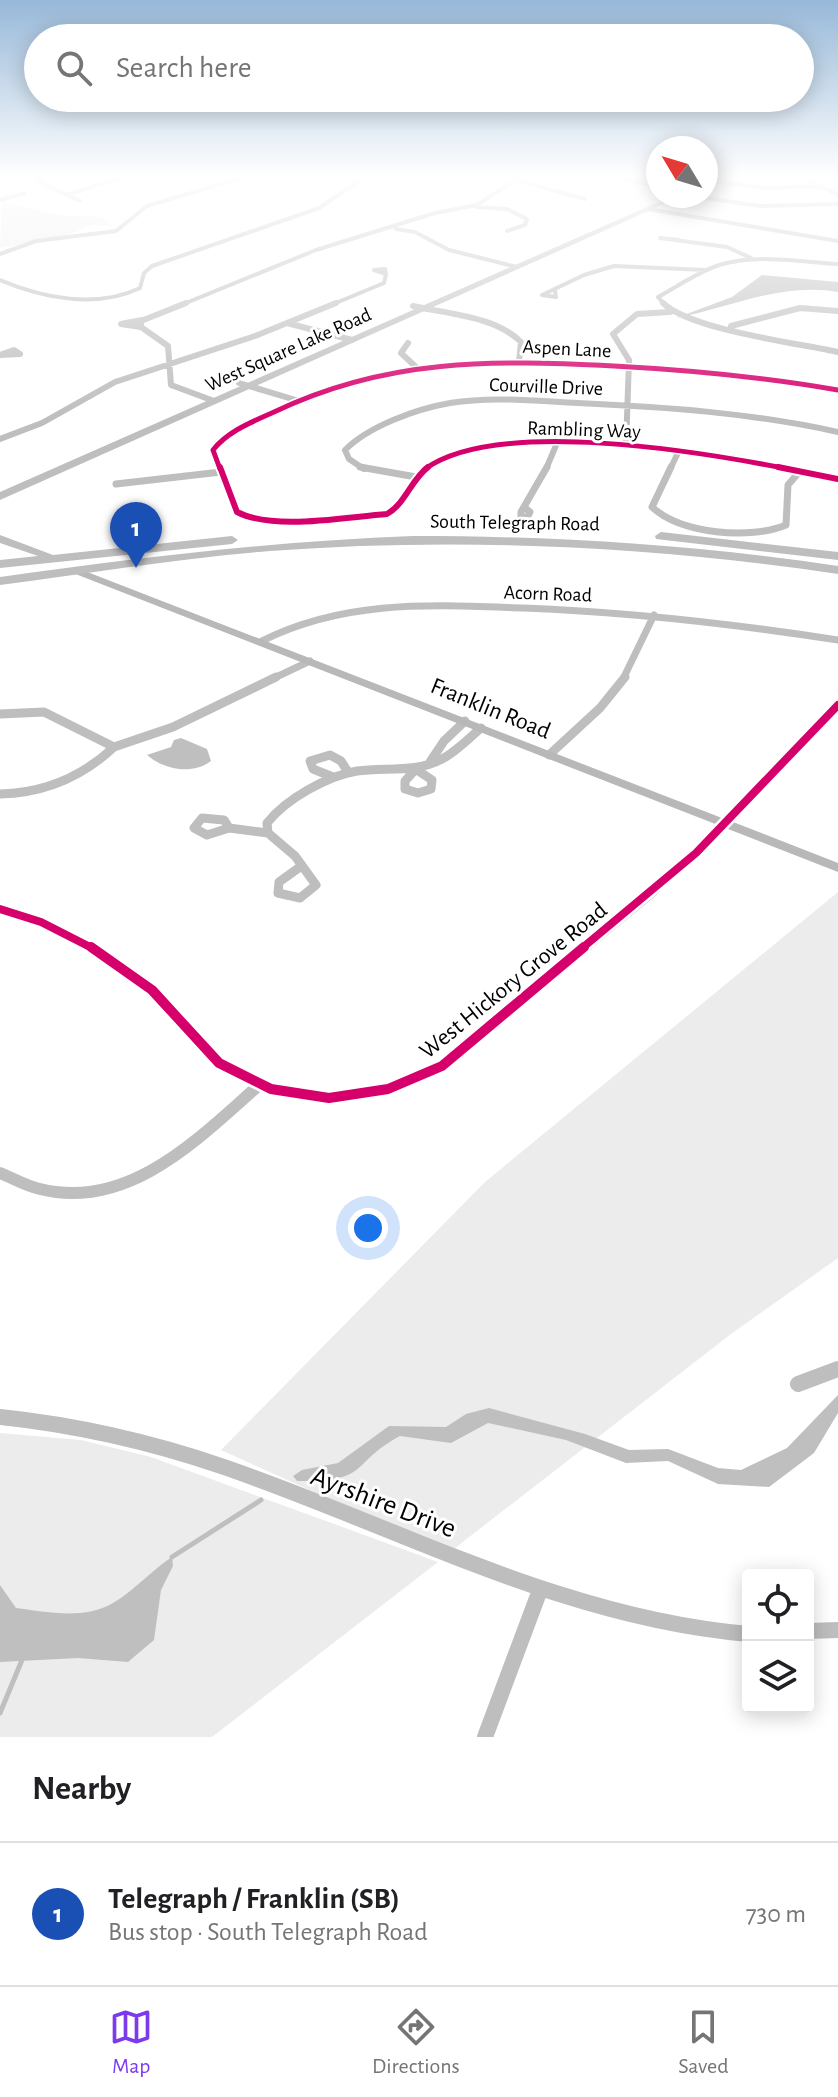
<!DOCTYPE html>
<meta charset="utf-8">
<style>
body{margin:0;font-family:"Alegreya Sans",sans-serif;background:#f2f2f2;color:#202124}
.controls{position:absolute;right:24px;bottom:24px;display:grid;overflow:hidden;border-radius:8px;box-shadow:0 4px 20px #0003}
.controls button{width:72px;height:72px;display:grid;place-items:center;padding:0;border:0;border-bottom:2px solid #e0e0e0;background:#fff;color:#202124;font:40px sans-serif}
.compass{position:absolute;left:646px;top:136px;width:72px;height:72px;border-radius:50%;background:#fff;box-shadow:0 4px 20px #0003;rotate:308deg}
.you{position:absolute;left:368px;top:1228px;width:28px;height:28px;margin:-20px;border:6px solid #fff;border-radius:50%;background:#1a73e8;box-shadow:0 0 0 12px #1a73e833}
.badge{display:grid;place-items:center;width:52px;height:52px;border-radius:50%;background:#7c3aed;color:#fff;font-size:26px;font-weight:700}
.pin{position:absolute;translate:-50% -66px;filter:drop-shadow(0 2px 4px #0008)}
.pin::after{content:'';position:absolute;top:42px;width:28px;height:24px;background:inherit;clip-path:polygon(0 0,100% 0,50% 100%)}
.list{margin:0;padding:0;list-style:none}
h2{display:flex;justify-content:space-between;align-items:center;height:104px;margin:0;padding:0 32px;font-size:34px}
h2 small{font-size:26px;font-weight:400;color:#757577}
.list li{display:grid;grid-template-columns:52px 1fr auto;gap:24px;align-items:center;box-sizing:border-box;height:144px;padding:0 32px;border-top:2px solid #e0e0e0}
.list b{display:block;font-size:30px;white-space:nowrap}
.list p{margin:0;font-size:26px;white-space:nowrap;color:#757577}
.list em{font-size:26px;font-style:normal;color:#757577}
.icon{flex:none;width:44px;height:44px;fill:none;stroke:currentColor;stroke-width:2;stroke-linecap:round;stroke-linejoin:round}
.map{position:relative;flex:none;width:838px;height:1737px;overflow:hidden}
.search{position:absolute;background:#fff;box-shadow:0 4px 20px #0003;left:24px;right:24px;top:24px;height:88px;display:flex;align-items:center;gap:20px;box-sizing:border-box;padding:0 28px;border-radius:44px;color:#757577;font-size:30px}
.sheet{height:248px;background:#fff}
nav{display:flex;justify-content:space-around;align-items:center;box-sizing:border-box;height:112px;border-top:2px solid #e0e0e0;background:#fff;font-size:22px;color:#757577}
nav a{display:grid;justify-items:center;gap:4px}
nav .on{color:#7c3aed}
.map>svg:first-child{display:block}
.green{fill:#ececec}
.water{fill:#bfbfbf}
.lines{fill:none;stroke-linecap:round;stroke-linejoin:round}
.stream{stroke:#bfbfbf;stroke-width:5}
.street-far5{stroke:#bebebe;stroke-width:4}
.street-far4{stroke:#bebebe;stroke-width:6}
.street-far3{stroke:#bebebe;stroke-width:7}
.street-far2{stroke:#bebebe;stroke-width:9}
.street-far1{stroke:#bebebe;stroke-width:12}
.street{stroke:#bebebe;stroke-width:16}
.secondary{fill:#b8b8b8;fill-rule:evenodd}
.highway{fill:#bebebe;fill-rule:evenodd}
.cycleway-far3-casing{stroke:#fff;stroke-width:8}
.cycleway-far2-casing{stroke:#fff;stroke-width:10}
.cycleway-far1-casing{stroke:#fff;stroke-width:13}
.cycleway-casing{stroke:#fff;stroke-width:15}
.cycleway-far3{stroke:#d6006c;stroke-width:5}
.cycleway-far2{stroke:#d6006c;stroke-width:6}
.cycleway-far1{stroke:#d6006c;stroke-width:8}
.cycleway{stroke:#d6006c;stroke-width:10}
.labels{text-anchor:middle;stroke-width:6;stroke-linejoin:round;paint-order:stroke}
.far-street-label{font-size:20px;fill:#000;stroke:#fff}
.street-label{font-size:24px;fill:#000;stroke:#fff}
.near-street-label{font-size:28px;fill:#000;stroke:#fff}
</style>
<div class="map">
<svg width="838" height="1737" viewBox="0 0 838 1737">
<rect width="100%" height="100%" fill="#fff"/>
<!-- green -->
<path class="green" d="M2,201L60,215L102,217L112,226L90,225L69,235L0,248Z
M838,892V1258L731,1334L455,1548L343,1505L221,1450L485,1182Z
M0,1433L81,1440L151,1457L438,1562L212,1737H0Z"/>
<!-- water -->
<path class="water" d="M762,275L838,282V292C781,282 730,308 676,318L732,297Z
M181,738L207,749L211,761C193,775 164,770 147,755L171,747L174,740Z
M838,1395V1413L814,1453L769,1487L718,1484L668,1461L626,1463L566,1440L488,1423L451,1443L400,1436C348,1464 372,1482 297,1481L293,1476L302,1470L338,1463L389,1426L446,1427L466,1414L489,1408L585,1434L629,1450L668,1449L718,1468L741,1470L787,1448Z
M172,1557L173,1566L161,1590L154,1640L128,1662L78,1658L0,1662V1585L16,1608C47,1612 84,1620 113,1603C131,1593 152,1570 172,1557Z"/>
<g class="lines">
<!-- stream -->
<path class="stream" d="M172,1557L261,1500
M0,1713L22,1660"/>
<!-- street-far5 -->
<path class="street-far5" d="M45,175L36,180L80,201
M608,175L658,187
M799,175L838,195
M516,180L585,199L569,195
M706,180L765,188L821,186
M66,195L131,175
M692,196L761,206L838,204
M0,200L25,193
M476,207L507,209L527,219L525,225L507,231
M648,209L838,241
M396,229L415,232L449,250L517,267
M679,240L660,238L727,247L751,258
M0,254L36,241L116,231L147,206L251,175
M385,269L386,274L374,270Z
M0,280C43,298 96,309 140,288L144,273L152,266L319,208L368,175
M555,291L556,297L542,295L584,275L614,266L706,270
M181,305L316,250L435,213L477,205L523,175
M331,305L384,283L386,274
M665,305L658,297C678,286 698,272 719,265C758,253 799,262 838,264"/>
<!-- street-far4 -->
<path class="street-far4" d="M186,303L141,321V327L168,346L171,385L214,401
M663,303C691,330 797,343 838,352
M413,306C448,314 495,316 521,342L519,362
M287,323L352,340
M731,326L800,308L838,311
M141,327L121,324L142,320
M408,343L401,353L416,367
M14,350L20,354L0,355Z
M239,383L299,401
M0,439L42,423L115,382L255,336L336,303
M626,446L629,360L613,334L637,314L670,312
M220,469L213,450C228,431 252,422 274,412C387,358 492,360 614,366C689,370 764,377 838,390
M364,469L349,459L345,450C369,426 416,409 450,403C492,396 535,401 578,403C666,407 752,413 838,432
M425,469C497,417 702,452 788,469
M546,469L557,443
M670,469L679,451"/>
<!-- street-far3 -->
<path class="street-far3" d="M220,467L237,512C274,531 345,517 387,514C405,504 411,480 428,467
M360,467L416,477
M671,467L652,507C681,534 750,540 786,525L788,485L800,471
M778,467L838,479
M116,484L221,472
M525,508L530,512L527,518L521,517V512L547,467
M262,641C346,599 433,605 524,608C629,612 734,624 838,640
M272,679L310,661
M623,679L654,615"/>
<!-- street-far2 -->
<path class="street-far2" d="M0,714L44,712L114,747C82,777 44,793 0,794
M114,747L173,727L276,677
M549,755L600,708L625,677
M430,762L444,741L465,721
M414,768L432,780L431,789L418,793L405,789V781L415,770
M333,777L313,769L310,761L330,755L341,761L348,772
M202,818L224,820L229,828L207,835L194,828Z
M229,828L268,833
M300,867L279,882L278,893L300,898L316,885L295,856L268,833L267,823C286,799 327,776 357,771C385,767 416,773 442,759C456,752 469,738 481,728
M0,909L41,922L94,949
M584,949L652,893L724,824"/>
<!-- street-far1 -->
<path class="street-far1" d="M91,947L152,990L219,1063L271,1089L329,1098L388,1089L442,1066L586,947
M0,1173C13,1178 26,1186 40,1189C128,1211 198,1139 258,1086"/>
<!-- street -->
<path class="street" d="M798,1384L838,1369
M0,1417C77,1425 151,1442 224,1467C398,1527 562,1618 748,1634
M808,1631L838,1630
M485,1737L540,1590"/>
<!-- secondary -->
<path class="secondary" d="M77,568L722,818L834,702L838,701V712L733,822L838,863V872L73,573V569Z"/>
<!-- highway -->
<path class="highway" d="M718,175H728L706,186V181Z
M672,196H682L0,500V492Z
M661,532L838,552V560L656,539L655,536Z
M0,535L53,555L232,536L238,540L232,544L0,568V560L38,556L0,543Z
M413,536C556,536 696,545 838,566V574C650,546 461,537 270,551C180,558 90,573 0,585V577C138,558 274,541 413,536Z"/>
<defs>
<path id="cycleway-far3" d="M220,469L213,450C228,431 252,422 274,412C387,358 492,360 614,366C689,370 764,377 838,390
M425,469C497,417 702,452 788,469"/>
<path id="cycleway-far2" d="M220,467L237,512C274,531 345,517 387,514C405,504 411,480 428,467
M778,467L838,479"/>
<path id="cycleway-far1" d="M0,909L41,922L94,949
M581,949L696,853L838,705"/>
<path id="cycleway" d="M91,947L152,990L219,1063L271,1089L329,1098L388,1089L442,1066L584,947"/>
</defs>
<!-- cycleway-far3 casing -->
<use href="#cycleway-far3" class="cycleway-far3-casing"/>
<!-- cycleway-far2 casing -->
<use href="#cycleway-far2" class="cycleway-far2-casing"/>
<!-- cycleway-far1 casing -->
<use href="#cycleway-far1" class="cycleway-far1-casing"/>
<!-- cycleway casing -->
<use href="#cycleway" class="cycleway-casing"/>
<!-- cycleway-far3 -->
<use href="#cycleway-far3" class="cycleway-far3"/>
<!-- cycleway-far2 -->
<use href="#cycleway-far2" class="cycleway-far2"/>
<!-- cycleway-far1 -->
<use href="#cycleway-far1" class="cycleway-far1"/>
<!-- cycleway -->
<use href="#cycleway" class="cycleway"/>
</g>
<!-- sky -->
<linearGradient id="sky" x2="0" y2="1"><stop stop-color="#97b8d8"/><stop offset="0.42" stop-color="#fff"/><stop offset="1" stop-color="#fff" stop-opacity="0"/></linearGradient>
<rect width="838" height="419" fill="url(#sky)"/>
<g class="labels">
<!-- far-street labels -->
<g class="far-street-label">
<text transform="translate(567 348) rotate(3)" y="7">Aspen Lane</text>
<text transform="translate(288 349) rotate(-24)" y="7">West Square Lake Road</text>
<text transform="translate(546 386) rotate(2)" y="7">Courville Drive</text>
<text transform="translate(584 429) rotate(2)" y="7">Rambling Way</text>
<text transform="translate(515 522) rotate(1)" y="7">South Telegraph Road</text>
<text transform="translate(548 593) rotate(2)" y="7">Acorn Road</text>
</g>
<!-- street labels -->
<g class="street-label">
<text transform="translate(491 708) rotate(22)" y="8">Franklin Road</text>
<text transform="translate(513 980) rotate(-39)" y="8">West Hickory Grove Road</text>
</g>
<!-- near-street labels -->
<g class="near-street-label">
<text transform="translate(384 1501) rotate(21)" y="10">Ayrshire Drive</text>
</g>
</g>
</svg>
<div class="controls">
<button><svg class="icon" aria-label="locate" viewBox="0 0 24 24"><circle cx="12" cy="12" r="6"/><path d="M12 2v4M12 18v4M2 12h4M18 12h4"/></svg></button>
<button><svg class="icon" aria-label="layers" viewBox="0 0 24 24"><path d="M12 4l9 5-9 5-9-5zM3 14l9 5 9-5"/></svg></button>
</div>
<svg class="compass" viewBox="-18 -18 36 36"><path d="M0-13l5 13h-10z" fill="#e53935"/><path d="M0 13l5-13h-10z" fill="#757577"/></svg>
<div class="you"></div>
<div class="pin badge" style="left:136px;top:568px;background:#1a4fb4">1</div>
<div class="search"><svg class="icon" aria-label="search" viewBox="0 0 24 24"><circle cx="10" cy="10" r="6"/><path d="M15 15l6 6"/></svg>Search here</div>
</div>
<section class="sheet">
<h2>Nearby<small></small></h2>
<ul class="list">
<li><span class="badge" style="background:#1a4fb4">1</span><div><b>Telegraph / Franklin (SB)</b><p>Bus stop · South Telegraph Road</p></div><em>730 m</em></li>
</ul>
</section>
<nav>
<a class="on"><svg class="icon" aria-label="map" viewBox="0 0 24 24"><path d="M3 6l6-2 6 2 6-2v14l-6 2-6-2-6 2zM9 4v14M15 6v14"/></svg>Map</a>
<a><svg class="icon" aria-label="directions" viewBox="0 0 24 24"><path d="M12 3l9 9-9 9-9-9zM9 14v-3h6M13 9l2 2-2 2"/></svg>Directions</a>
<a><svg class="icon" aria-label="saved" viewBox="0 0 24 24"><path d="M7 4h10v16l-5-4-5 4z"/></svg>Saved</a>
</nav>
